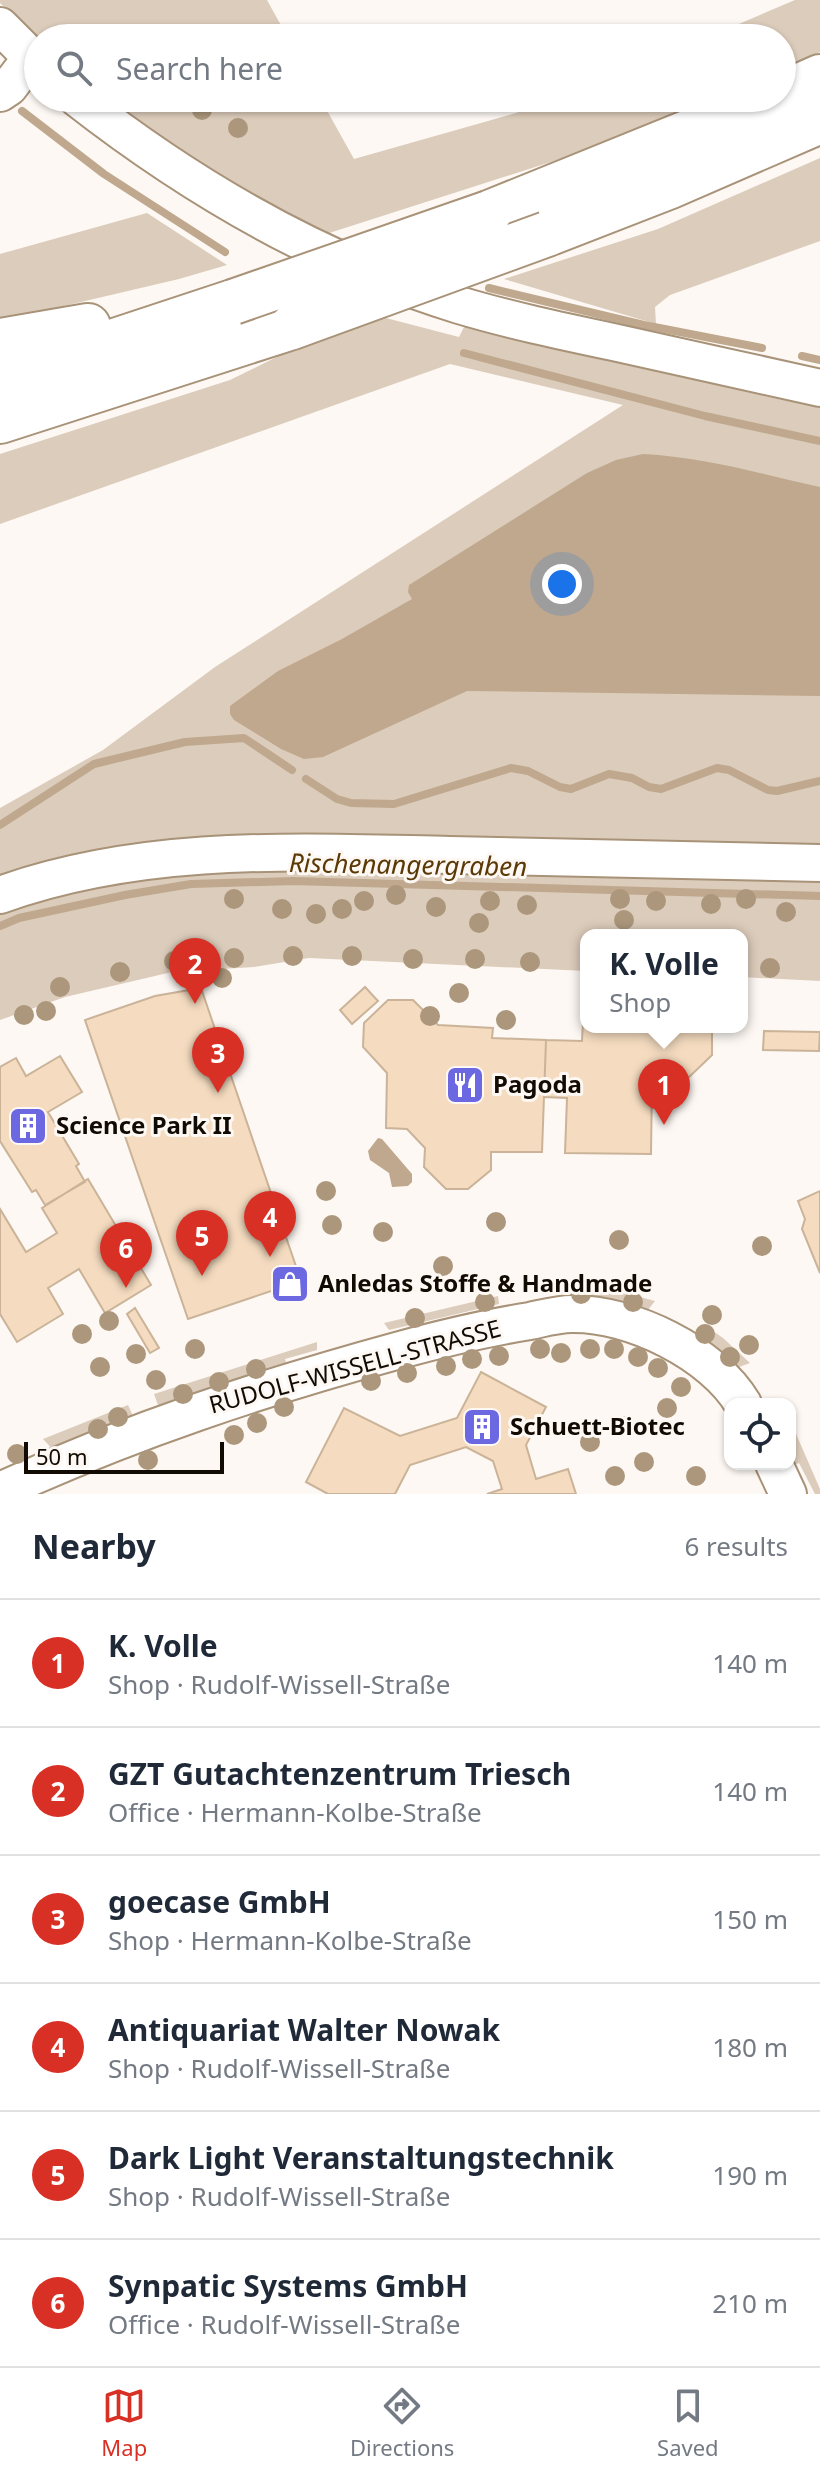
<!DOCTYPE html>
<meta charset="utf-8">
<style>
body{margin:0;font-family:"Noto Sans",sans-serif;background:#f2f2f3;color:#1f2937}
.controls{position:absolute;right:24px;bottom:24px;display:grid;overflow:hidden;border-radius:16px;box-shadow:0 2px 6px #0004}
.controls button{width:72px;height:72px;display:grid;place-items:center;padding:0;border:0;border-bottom:2px solid #e0e1e3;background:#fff;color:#1f2937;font:40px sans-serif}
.scale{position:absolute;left:24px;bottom:20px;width:200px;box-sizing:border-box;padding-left:8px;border:4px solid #120b03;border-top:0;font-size:22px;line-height:28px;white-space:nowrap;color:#120b03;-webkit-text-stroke:6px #fdf8f3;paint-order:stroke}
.you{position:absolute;left:562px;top:584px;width:28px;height:28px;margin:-20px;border:6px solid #fff;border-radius:50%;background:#1a73e8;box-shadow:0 0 0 12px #1a73e833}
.badge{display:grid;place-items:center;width:52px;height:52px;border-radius:50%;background:#d93025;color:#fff;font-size:26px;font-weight:700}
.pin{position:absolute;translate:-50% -66px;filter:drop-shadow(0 2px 4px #0008)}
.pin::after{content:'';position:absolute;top:42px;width:28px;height:24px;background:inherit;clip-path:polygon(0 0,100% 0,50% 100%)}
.popup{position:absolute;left:580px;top:929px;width:168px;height:104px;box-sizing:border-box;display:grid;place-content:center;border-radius:16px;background:#fff;filter:drop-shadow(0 2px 6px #0005);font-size:26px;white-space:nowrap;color:#747a83}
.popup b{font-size:30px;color:#1f2937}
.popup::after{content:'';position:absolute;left:50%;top:100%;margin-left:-16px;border:16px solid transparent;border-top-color:#fff}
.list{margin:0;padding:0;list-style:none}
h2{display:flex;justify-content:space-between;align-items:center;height:104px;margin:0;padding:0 32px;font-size:34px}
h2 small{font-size:26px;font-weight:400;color:#747a83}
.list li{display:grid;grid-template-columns:52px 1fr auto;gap:24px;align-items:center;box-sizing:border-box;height:128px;padding:0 32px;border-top:2px solid #e0e1e3}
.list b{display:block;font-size:30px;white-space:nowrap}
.list p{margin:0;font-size:26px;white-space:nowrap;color:#747a83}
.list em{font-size:26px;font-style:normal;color:#747a83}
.icon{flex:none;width:44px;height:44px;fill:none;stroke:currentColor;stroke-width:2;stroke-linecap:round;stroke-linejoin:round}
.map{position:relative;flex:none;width:820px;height:1494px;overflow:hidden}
.search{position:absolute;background:#fff;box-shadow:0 2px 6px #0004;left:24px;right:24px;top:24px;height:88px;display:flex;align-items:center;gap:20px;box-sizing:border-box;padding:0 28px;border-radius:44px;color:#747a83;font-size:30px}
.sheet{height:872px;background:#fff}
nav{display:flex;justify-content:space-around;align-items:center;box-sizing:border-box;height:112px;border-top:2px solid #e0e1e3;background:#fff;font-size:22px;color:#747a83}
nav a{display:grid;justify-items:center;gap:4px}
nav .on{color:#d93025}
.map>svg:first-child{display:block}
.green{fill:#dcccbb}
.water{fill:#bfa88d}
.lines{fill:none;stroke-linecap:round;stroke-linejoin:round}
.stream{stroke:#bfa88d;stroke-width:8}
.building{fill:#f5dcc0;stroke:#cab398;stroke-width:2}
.minor-casing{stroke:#a89278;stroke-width:40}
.highway-casing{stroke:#a89278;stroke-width:48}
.minor{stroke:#fff;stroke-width:36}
.highway{stroke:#fff;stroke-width:44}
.highway-bridge-casing{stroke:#a89278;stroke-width:48;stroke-linecap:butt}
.highway-bridge{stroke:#fff;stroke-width:44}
.tree{fill:#ac977c}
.labels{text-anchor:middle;stroke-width:6;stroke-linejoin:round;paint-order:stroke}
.poi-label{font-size:24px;font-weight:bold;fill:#120b03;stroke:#fdf8f3;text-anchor:start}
.street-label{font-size:24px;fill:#120b03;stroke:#fdf8f3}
.water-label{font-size:26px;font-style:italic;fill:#5a3907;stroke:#fdf8f3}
</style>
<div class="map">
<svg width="820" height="1494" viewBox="0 0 820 1494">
<rect width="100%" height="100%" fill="#fdf8f3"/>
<!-- green -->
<path class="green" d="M0,0H267L288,38H38V41L0,3Z
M795,0H820V52L782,70V38H706Z
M106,98H320L354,159L516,113L554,98H715L588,150L323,235C247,195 171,153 106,98Z
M820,158V241L670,295L655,307L656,324L504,279L658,229Z
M147,213L227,265L179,279L0,321V254Z
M382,317L459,337L466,323L820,400V850L59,860L0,876V808L103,750L215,667L623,405L450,364L0,524V454L230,380L317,337Z
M286,869L820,877V981L742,977V935H586V971L309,958L254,967L172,972L65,997L0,1020V914C38,903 75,892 114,885C170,873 228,872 286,869Z
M561,1287C594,1287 623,1292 655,1301L643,1316L568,1306Z
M498,1296L499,1304L389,1330L384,1323Z
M703,1324L723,1338L750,1363L731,1370L698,1342Z
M317,1342V1350L285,1359L288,1369L166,1410L158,1405L154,1394Z
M128,1405L133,1416L132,1423L56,1453L43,1439Z
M790,1420L820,1489V1494H815L799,1463L790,1467Z"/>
<!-- water -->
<path class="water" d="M643,454C703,457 762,474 820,487V696L467,691L323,757L304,759L281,749L234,720L230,714V706L278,671L342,639L412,599L408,592L409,585L587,473L616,460Z
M378,1138L382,1139L412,1174V1182L408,1186L392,1187L389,1173L370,1160L368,1151Z"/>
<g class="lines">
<!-- stream -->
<path class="stream" d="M22,111L104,174L225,252
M489,288L644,325L762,348
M464,353L705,416L820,441
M802,356L820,360
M306,779L337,799L351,803L394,804L511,768L528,771L560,787L571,789L609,774L632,778L649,787L661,789L717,768L729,770L768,790L777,791L820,781
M0,825L94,764L185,742L244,738L292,770
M0,926L19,918L125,895L191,884L293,881L820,896"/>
</g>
<!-- building -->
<path class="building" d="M365,987L378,1001L352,1024L340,1010Z
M201,988L301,1281L188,1319L85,1020L155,996Z
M388,1000H413L438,1025L493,1028L492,1038L546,1040L542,1152H491V1170L468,1189H446L424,1167L425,1148L407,1129L386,1128L387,1073L363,1047L364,1023Z
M583,1021H586V1027H709L712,1030V1055L686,1080H652L651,1154L565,1153L567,1098L544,1097L546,1040L582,1041Z
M764,1031L820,1032L819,1051L763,1050Z
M60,1056L82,1092L48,1112L79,1164L76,1166L85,1182L45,1205L36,1190L32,1192L0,1141V1067L16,1058L26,1076Z
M652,1080H665V1107L652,1106Z
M88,1179L151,1285L105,1313L79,1269L48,1288L63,1314L17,1342L0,1314V1209L26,1252L57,1233L42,1208Z
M820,1191V1273L802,1229L805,1219L798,1201Z
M135,1308L159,1348L150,1353L127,1314Z
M481,1372L546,1407L526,1445L536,1479L568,1469L576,1494H487L502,1489L493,1461L466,1447L410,1465L395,1494H328L306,1482L344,1408L400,1436L457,1418Z"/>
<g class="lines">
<defs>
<path id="minor" d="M0,26L38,64
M0,93L9,87L31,58
M77,98C191,187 320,262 459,305C509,320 561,331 613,342C682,357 751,373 820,388
M0,895C145,843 300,852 450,855C573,858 697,860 820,863
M774,1464L788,1494
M0,1491C131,1431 261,1388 400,1350C444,1338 486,1328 530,1321C544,1318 558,1314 572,1314C631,1313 713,1353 743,1404"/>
<path id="highway" d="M782,94L820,77
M489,213L773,98
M547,234L668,187L820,121
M0,341L88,326
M0,379L233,302
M0,421L292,327"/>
</defs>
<!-- minor casing -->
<use href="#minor" class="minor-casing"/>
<!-- highway casing -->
<use href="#highway" class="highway-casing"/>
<!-- minor -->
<use href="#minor" class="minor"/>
<!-- highway -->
<use href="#highway" class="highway"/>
<defs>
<path id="highway-bridge" d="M233,302L489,213
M292,327L547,234"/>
</defs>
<!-- highway-bridge casing -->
<use href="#highway-bridge" class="highway-bridge-casing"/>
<!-- highway-bridge -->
<use href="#highway-bridge" class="highway-bridge"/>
</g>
<!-- trees -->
<g class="tree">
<circle cx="202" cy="110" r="10"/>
<circle cx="238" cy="128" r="10"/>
<circle cx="396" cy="895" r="10"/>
<circle cx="234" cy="899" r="10"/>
<circle cx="620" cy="899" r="10"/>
<circle cx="746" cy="899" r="10"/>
<circle cx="364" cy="901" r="10"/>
<circle cx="490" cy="901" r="10"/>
<circle cx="656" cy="901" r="10"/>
<circle cx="711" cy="904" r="10"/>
<circle cx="527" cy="905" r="10"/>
<circle cx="436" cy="907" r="10"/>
<circle cx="282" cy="909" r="10"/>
<circle cx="342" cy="909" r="10"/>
<circle cx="786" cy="912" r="10"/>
<circle cx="316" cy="914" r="10"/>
<circle cx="624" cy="920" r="10"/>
<circle cx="479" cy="923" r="10"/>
<circle cx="293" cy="956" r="10"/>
<circle cx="352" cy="956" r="10"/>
<circle cx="234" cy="958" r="10"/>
<circle cx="413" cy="959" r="10"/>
<circle cx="475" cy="959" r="10"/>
<circle cx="174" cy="961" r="10"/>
<circle cx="530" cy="962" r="10"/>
<circle cx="770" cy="968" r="10"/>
<circle cx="120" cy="972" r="10"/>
<circle cx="222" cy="978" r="10"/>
<circle cx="60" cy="987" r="10"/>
<circle cx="459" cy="993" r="10"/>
<circle cx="46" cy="1011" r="10"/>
<circle cx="24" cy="1015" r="10"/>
<circle cx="430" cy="1016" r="10"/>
<circle cx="506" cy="1020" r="10"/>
<circle cx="326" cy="1191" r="10"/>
<circle cx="496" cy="1222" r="10"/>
<circle cx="332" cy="1225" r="10"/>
<circle cx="383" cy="1232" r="10"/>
<circle cx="619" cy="1240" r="10"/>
<circle cx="762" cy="1246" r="10"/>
<circle cx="443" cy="1266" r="10"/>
<circle cx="581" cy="1294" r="10"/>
<circle cx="485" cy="1302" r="10"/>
<circle cx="633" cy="1302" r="10"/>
<circle cx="712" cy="1315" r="10"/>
<circle cx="415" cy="1318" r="10"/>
<circle cx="109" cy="1321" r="10"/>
<circle cx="82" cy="1334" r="10"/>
<circle cx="705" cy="1334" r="10"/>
<circle cx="749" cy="1345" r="10"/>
<circle cx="195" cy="1349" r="10"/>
<circle cx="540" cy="1349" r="10"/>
<circle cx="590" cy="1349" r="10"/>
<circle cx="614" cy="1349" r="10"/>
<circle cx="561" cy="1353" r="10"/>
<circle cx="136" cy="1354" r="10"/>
<circle cx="499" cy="1356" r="10"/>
<circle cx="638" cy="1357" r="10"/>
<circle cx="730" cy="1357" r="10"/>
<circle cx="472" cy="1359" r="10"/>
<circle cx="446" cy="1366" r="10"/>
<circle cx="100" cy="1367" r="10"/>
<circle cx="658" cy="1368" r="10"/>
<circle cx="256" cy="1369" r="10"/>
<circle cx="407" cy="1373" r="10"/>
<circle cx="156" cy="1380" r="10"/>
<circle cx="371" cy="1381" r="10"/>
<circle cx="219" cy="1382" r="10"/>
<circle cx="681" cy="1387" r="10"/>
<circle cx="183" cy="1394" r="10"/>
<circle cx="284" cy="1407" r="10"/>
<circle cx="667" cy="1408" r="10"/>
<circle cx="118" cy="1417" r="10"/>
<circle cx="257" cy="1423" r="10"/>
<circle cx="625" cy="1426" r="10"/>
<circle cx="98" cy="1429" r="10"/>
<circle cx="234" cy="1435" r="10"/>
<circle cx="590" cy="1442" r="10"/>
<circle cx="17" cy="1454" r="10"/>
<circle cx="148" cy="1460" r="10"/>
<circle cx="644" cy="1462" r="10"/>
<circle cx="615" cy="1476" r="10"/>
<circle cx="696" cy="1476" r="10"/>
</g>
<!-- icons -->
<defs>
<symbol id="restaurant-square" viewBox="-11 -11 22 22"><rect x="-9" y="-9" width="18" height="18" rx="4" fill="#6c68e2" stroke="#fdf8f3"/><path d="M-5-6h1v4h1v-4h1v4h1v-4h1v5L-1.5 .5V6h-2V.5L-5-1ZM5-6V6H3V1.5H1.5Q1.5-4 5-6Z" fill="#fff"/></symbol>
<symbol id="building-square" viewBox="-11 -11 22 22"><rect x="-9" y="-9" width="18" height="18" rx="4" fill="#6c68e2" stroke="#fdf8f3"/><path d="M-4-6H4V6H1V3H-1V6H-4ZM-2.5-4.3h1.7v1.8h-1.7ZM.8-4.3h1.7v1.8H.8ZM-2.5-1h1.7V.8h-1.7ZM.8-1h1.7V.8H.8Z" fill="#fff"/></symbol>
<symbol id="shop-square" viewBox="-11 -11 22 22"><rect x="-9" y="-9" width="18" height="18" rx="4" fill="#6c68e2" stroke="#fdf8f3"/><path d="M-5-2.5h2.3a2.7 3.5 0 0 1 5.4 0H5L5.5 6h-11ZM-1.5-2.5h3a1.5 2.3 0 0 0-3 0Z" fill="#fff"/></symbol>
</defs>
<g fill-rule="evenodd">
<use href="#restaurant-square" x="443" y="1063" width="44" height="44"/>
<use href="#building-square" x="6" y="1104" width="44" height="44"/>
<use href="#shop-square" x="268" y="1262" width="44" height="44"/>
<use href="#building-square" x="460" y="1405" width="44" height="44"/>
</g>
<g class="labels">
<!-- poi labels -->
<g class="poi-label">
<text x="493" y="1093">Pagoda</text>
<text x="56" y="1134">Science Park II</text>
<text x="318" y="1292">Anledas Stoffe &amp; Handmade</text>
<text x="510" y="1435">Schuett-Biotec</text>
</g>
<!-- street labels -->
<g class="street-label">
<text transform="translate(355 1367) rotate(-15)" y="8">RUDOLF-WISSELL-STRASSE</text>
</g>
<!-- water labels -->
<g class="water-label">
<text transform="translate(408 865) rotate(1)" y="9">Rischenangergraben</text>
</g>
</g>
</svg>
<div class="controls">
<button><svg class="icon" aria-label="locate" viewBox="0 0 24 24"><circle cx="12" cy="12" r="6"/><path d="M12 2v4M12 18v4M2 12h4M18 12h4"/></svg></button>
</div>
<div class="scale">50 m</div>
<div class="you"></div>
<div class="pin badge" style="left:664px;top:1125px">1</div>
<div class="popup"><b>K. Volle</b>Shop</div>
<div class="pin badge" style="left:195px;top:1004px">2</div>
<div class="pin badge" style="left:218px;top:1093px">3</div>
<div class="pin badge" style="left:270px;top:1257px">4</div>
<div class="pin badge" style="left:202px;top:1276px">5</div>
<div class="pin badge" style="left:126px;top:1288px">6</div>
<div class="search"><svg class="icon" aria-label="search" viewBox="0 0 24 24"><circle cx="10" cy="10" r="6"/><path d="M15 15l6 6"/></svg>Search here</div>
</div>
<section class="sheet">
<h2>Nearby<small>6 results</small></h2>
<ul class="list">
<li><span class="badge">1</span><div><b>K. Volle</b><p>Shop · Rudolf-Wissell-Straße</p></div><em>140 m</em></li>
<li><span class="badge">2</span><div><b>GZT Gutachtenzentrum Triesch</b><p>Office · Hermann-Kolbe-Straße</p></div><em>140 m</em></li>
<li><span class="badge">3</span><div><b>goecase GmbH</b><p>Shop · Hermann-Kolbe-Straße</p></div><em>150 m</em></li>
<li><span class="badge">4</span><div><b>Antiquariat Walter Nowak</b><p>Shop · Rudolf-Wissell-Straße</p></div><em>180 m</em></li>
<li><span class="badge">5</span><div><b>Dark Light Veranstaltungstechnik</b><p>Shop · Rudolf-Wissell-Straße</p></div><em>190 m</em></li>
<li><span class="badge">6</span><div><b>Synpatic Systems GmbH</b><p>Office · Rudolf-Wissell-Straße</p></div><em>210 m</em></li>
</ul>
</section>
<nav>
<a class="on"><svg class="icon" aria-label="map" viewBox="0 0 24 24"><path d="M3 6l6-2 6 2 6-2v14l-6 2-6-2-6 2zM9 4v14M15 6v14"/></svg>Map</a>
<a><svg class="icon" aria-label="directions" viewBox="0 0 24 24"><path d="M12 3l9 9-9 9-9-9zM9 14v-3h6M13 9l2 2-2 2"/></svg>Directions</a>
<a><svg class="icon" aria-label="saved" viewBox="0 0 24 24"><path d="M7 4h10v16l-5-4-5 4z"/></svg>Saved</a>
</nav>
